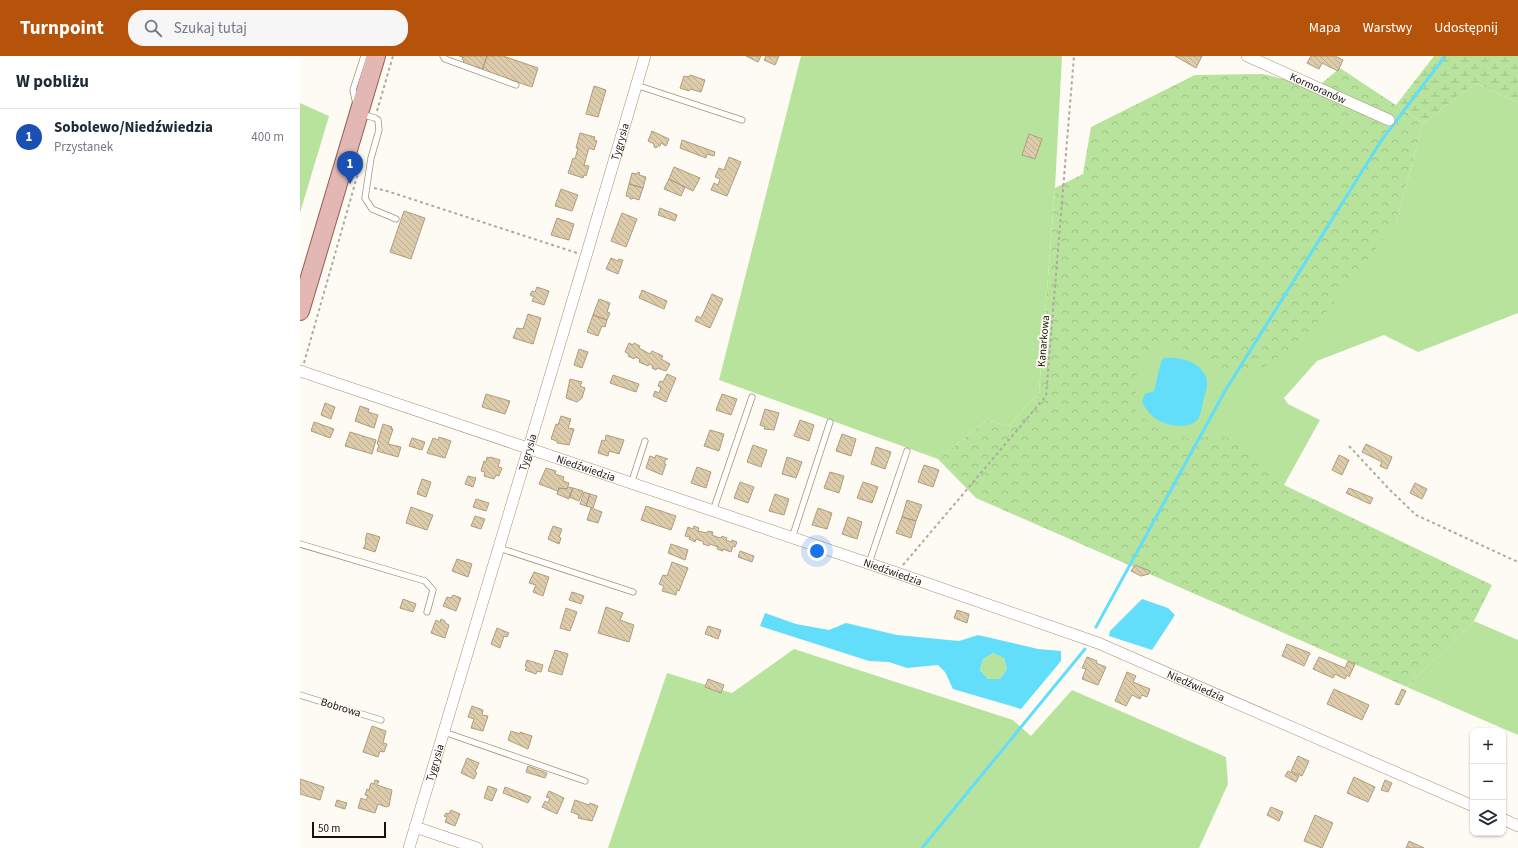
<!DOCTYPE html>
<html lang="pl">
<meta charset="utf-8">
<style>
body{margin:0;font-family:"Source Sans 3",sans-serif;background:#f6f6f7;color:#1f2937}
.controls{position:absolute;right:12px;bottom:12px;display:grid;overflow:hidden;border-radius:8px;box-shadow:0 1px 3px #0004}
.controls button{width:36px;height:36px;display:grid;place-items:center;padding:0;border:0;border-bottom:1px solid #e0e1e3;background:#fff;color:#1f2937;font:20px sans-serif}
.scale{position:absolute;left:12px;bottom:10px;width:74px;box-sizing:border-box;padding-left:4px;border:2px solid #191307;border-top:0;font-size:11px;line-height:14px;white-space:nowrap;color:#191307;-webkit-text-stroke:3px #fefbf4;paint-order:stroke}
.you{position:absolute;left:517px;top:495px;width:14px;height:14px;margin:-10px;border:3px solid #fff;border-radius:50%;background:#1a73e8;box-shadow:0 0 0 6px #1a73e833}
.badge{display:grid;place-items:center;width:26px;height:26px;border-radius:50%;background:#b45309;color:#fff;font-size:13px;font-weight:700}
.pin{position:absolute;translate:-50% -33px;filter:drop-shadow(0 1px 2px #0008)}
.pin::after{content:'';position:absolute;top:21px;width:14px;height:12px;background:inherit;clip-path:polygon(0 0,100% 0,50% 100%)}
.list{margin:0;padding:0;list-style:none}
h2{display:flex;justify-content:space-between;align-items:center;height:52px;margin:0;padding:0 16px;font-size:17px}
h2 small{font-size:13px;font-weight:400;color:#747a83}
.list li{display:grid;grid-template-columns:26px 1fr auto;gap:12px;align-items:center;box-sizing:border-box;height:56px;padding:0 16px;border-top:1px solid #e0e1e3}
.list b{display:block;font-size:15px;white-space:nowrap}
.list p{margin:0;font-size:13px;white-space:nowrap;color:#747a83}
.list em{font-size:13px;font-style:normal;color:#747a83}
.icon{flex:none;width:22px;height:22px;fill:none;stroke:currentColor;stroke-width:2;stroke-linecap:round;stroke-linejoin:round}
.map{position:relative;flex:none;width:1218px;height:792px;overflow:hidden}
header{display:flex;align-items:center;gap:24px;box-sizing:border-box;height:56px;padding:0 20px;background:#b45309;color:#fff}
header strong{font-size:19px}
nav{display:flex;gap:22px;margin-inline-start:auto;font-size:14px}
.search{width:280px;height:36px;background:#f6f6f7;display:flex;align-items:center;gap:10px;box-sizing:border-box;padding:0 14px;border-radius:16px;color:#747a83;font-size:15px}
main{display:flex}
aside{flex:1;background:#fff}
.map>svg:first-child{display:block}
.grass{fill:#b8e39c}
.forest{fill:url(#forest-crowns)}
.wetland{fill:url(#wetland-marsh)}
.water{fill:#62ddfa;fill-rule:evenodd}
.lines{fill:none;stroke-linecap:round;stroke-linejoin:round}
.stream{stroke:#62ddfa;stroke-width:3}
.building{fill:url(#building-back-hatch);stroke:#ae9d7d}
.service-casing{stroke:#a39374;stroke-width:7}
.minor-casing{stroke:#a39374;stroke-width:12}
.primary-casing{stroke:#915e56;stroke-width:20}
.path{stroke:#aeaaa1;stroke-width:2;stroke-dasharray:3 3;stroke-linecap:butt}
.service{stroke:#fff;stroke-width:5.5}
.minor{stroke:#fff;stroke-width:11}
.primary{stroke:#e3b7b3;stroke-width:18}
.labels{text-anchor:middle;stroke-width:4;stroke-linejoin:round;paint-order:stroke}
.street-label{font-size:11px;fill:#191307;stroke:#fefbf4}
</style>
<header>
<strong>Turnpoint</strong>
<div class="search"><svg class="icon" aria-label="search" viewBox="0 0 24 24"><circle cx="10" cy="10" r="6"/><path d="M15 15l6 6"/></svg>Szukaj tutaj</div>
<nav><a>Mapa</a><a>Warstwy</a><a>Udostępnij</a></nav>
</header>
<main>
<aside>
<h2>W pobliżu<small></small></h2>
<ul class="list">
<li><span class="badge" style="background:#1a4fb4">1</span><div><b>Sobolewo/Niedźwiedzia</b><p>Przystanek</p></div><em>400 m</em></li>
</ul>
</aside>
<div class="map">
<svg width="1218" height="792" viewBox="0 0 1218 792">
<defs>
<pattern id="forest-crowns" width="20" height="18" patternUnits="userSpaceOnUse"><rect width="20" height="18" fill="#b8e39c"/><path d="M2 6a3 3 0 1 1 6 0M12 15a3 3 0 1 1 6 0" fill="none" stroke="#9ec285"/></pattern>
<pattern id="wetland-marsh" width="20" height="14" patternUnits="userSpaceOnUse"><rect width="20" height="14" fill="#b8e39c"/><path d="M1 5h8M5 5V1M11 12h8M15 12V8" fill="none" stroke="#9ec285"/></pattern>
<pattern id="building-back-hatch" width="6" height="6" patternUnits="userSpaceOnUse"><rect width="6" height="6" fill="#ddccab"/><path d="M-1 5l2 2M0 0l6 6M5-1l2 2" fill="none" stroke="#bdae92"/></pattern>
</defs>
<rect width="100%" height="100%" fill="#fefbf4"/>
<!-- grass -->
<path class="grass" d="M501,0H762L755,132L739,336L709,370L687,364L638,403L419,324Z
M1176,27L1218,47V257L1118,296L1084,279L1017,305L984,342L988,348L1020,364L984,429L814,375L816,286L1096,167L1123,67Z
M0,47L29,60L0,157Z
M1174,565L1218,584V679L1107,631Z
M494,593L713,664L731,680L772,634L926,701L928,728L899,792H308L367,617L432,637Z
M693,597L704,602L707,613L700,623H688L680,614L683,603Z"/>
<!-- forest -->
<path class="forest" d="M1040,12L1123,67L1096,167L1005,283L953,318L925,315L878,289L853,291L837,313L835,354L855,372L890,383L918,380L944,385L984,429L1192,529L1174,565L1107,631L676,442L638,403L687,364L709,370L739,336L755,132L783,118L791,71L895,19L963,18L1017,31Z"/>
<!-- wetland -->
<path class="wetland" d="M1134,0H1218V47L1176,27L1123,67L1096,49Z"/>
<!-- water -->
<path class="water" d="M864,302C880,301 899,305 906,321C909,328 905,339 903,345C902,351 901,358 898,363C890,374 868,370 858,364C851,360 846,353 842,346L845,338L854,335L861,306Z
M842,543L868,552L875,559L852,594L809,580L810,575Z
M465,557L496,568L529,574L546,567L597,579L659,585L678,579L738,593L761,595V605L721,653L653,633L645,616L638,609L607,612L589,606L569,605L460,570ZM693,597L704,602L707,613L700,623H688L680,614L683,603Z"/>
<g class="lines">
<!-- stream -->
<path class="stream" d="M796,571L925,335L1081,85L1145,0
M622,792L785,593"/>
</g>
<!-- building -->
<path class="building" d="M159,0H187L183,13L163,7L164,4L162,3L163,1Z
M187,0H203L238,12L232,31L182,14Z
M446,0H461L458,6Z
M466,0H479L475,9L464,4Z
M875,0H902L896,12Z
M1011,0H1035L1043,4L1038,15L1022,7L1019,13L1007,7Z
M390,19L405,24L401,36L390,33L389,35L380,32L384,20L389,21Z
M294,30L306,34L298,61L286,58Z
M352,75L369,83L366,90L361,87L360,90H358L356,92L354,91V88L348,85Z
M280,77L295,81L294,84L297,85L294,94L289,92L284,109L289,110L286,120L284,119L283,122L268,117L273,102L275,103L278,92H276Z
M729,78L742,83L735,103L722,99Z
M382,84L415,96L414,100L407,98L406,102L380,92Z
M429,101L441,106L427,140L411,134L414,127L418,129L420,123L415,121L419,112L424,114Z
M374,111L400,122L393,135L369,123Z
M338,116L340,117L339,119L346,121L343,132L329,128L332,117L337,118Z
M369,123L385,131L381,140L364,133Z
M329,128L343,132L339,144L333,142L332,143H330V141L326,140Z
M261,133L278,139L272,155L255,150Z
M360,152L377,159L375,165L358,159Z
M104,155L125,162L111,203L90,196Z
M322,157L337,163L326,191L311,185Z
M257,162L274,168L269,184L251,179Z
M311,202L318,205L319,203L323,204L318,218L306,213Z
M237,231L249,235L244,249L232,245L234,241L230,239L232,235L235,236Z
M342,234L367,245L364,253L339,242Z
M412,238L423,243L410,272L395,265L397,260L401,262Z
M299,243L310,247L307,256L310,257L307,264L293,259Z
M228,258L241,262L233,288L213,282L217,272L223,273Z
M293,259L307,264L305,271L302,270L298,280L287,276Z
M329,287L333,289L334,287L340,290L339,292L350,298L352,295L363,300L361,303L370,308L366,315L357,312L356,314L352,312L353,310L349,308L348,310L339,306L340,303L335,301L334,303L328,300L329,298L325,296Z
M279,293L288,296L282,312L274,309Z
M367,318L376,322L366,346L353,340L355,335L359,337L361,332L358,330L360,325L363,326Z
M313,319L339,328L336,336L310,327Z
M270,323L282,326L280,330L285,332L282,342L277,346L266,342Z
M186,338L210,345L205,358L182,351Z
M422,338L437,343L431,359L416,354Z
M25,347L35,351L31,363L21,359Z
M60,350L69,353L68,356L78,359L74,372L55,365Z
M465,353L479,357L474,374L464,373L465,371L460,369Z
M261,360L271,363L268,372L274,373L269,389L257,387V385L251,383L256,368L258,369Z
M500,364L514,369L509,385L494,380Z
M14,366L34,373L30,382L11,375Z
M83,368L92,371L91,373H93L88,388L101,391L98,401L77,395L79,389L77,388Z
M410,374L424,378L419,395L404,390Z
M50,376L76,384L72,398L45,390Z
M542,378L556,383L551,400L536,395Z
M306,379L324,384L319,398L309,395L308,400L298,397L302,384L305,385Z
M139,381L151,385L145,402L127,397L133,382L138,384Z
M112,382L125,386L122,394L109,390Z
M1066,388L1092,401L1087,413L1080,410L1082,406L1062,396Z
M453,389L467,394L461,411L447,406Z
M576,391L591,396L585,413L571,408Z
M356,399L368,403H366L364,408H366L362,419L346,412L350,400L355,402Z
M1039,399L1049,404L1042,419L1032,414Z
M187,401L190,402V401L200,404L198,411L202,412L199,420L196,419L194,423L184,420L185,416L181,415L184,405L186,406Z
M487,401L502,406L496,422L482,418Z
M624,409L639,414L633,431L618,426Z
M397,411L411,416L406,432L391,427Z
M246,412L256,415L255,418L264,421L263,425L269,427L267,433L259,432L258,435L239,428Z
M530,416L544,420L539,437L524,432Z
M168,420L176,422L173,431L165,428Z
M122,423L131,426L126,441L117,438Z
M440,426L454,431L448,447L434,442Z
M563,426L578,431L572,447L557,442Z
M1115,427L1127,433L1122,443L1110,437Z
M268,431L273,432L269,443L257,438L259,432L267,433Z
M273,432L283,435L279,445L269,441Z
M1049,432L1073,442L1070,448L1046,437Z
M284,436L290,438L286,450L280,448Z
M290,438L297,440L293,452L286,450Z
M475,438L489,443L484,459L469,455Z
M176,443L189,447L186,455L173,451Z
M607,444L622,449L616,465L602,461Z
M346,450L376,460L371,474L341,464Z
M111,451L133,459L127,474L106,467Z
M291,452L302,456L298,467L287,464Z
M518,452L532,457L527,473L512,469Z
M175,460L185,463L181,473L171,470Z
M548,461L562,466L557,483L542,478Z
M602,461L616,465L611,482L596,477Z
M253,470L262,473L259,481L261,482L259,488L248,483Z
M394,470L399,472L398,475L407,477L408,475L413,476L412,479L417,481L421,482L422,480L427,482L426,484L431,486L432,484L437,486L435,491L433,490L431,496L423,493V495L417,493L418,491L410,488L409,490L403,488L404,486L396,483L395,486L389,483L390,481L385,480L388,471L393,473Z
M67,477L80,481L75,496L63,492H64L66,486L65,485Z
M371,488L388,494L385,504L368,497Z
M440,495L454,500L452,506L438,501Z
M157,503L172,508L168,521L152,515Z
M372,506L388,512L379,535L377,534L376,539L362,535L364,530L359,528L363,519L367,520Z
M835,509L850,515L849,518L841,520L831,515Z
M234,516L249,521L243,540L233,536L236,529L229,527Z
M272,536L284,540L281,548L269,544Z
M153,539L161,542L156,555L143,550L147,541L151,542Z
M103,543L116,548L113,556L100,552Z
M306,551L323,557L320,564L334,569L329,586L298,577Z
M266,552L277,556L270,575L260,572Z
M657,554L669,558L667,567L654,562Z
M141,563L145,565V567L149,569L145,582L131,577L136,564L140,566Z
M408,570L421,574L418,583L405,578Z
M197,572L209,577L207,581L204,580L200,592L191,588Z
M987,588L1010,597L1004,610L982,600Z
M255,594L268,598L262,619L248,615Z
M787,601L797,605L796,607L806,611L798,629L782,623L786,613L782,612Z
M1019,601L1045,612L1048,605L1055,608L1049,621L1047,619L1045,623L1035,618L1033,622L1013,613Z
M227,604L243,609L241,616L237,615L236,618L225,614L227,611L225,610Z
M827,616L836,620L833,626L850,633L847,641L842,639L840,643L832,639L826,650L815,645Z
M408,623L424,629L421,637L405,631Z
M1034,633L1069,649L1062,664L1027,648Z
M1102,633L1106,635L1099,649L1095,648Z
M172,650L183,654L182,659L188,660L183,675L171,672L174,663L168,661Z
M72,670L86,675L83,687L87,688L84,696L80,695L78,701L63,696Z
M211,675L220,678V676L232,680L228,693L208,684Z
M998,700L1009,705L1002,720L991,715Z
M167,702L179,707L175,716L177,717L174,723L161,717Z
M228,710L247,717L245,722L226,716Z
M988,715L999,720L996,726L985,720Z
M1054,721L1075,731L1068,746L1047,737Z
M0,723L24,731L20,744L0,738Z
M75,724L79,725L77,729L92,734L89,750L86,751L78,748L75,757L58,752L61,742L66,744L68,740L65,739L67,733L69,734L71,727L74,728Z
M1085,724L1092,727L1088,736L1081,734Z
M188,730L197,733L192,745L184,742Z
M205,731L231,741L228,747L203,737Z
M249,735L264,742L257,758L242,751L245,745L248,747L250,742L246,741Z
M37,744L47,747L45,753L35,750Z
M275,744L289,749L290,747L298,750L292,765L278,762L279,759L271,756Z
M971,751L983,756L979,765L967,759Z
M151,754L160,758L155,770L145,766L147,761L144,760L146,757L149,758Z
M1015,759L1033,767L1022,792L1004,785Z
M1109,785L1124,792H1106Z"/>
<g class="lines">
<defs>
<path id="service" d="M143,0L145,3L216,29
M336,29L442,64
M56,48L53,34L64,0
M61,58L75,62L78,64L79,74L71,102L65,142L72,153L96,163
M331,428L345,385
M413,455L452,341
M492,482L530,366
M0,488L125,525L133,534L127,556
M199,492L333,536
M569,507L607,395
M0,639L81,664
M144,676L285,725"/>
<g id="minor">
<path id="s1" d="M947,0L1089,64"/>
<path id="s2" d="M0,315L597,517L798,587L1173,750"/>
<path d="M1203,763L1218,770"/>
<path d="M115,771L177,792"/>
<path id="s3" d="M109,792L286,200L345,0"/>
</g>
<path id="primary" d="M0,255L76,0"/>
</defs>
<!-- service casing -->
<use href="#service" class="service-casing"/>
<!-- minor casing -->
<use href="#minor" class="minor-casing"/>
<!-- primary casing -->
<use href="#primary" class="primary-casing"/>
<!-- path -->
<path class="path" d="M77,55L93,0
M74,132L87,135L277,197
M4,307L62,103
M1049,390L1090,434L1116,459L1218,506
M603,509L746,340L774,0"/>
<!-- service -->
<use href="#service" class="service"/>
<!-- minor -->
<use href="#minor" class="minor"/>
<!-- primary -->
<use href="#primary" class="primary"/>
</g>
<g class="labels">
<!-- street labels -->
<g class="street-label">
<text dy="4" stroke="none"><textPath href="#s1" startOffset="78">Kormoranów</textPath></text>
<text dy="4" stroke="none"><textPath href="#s3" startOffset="737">Tygrysia</textPath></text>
<text transform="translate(743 285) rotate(-85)" y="4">Kanarkowa</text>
<text dy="4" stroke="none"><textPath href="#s3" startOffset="413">Tygrysia</textPath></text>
<text dy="4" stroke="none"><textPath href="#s2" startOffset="302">Niedźwiedzia</textPath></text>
<text dy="4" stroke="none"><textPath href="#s2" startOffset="626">Niedźwiedzia</textPath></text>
<text dy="4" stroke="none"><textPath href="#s2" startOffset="950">Niedźwiedzia</textPath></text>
<text transform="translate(41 651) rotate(17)" y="4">Bobrowa</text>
<text dy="4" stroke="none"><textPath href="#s3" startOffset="89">Tygrysia</textPath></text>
</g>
</g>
</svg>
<div class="controls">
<button>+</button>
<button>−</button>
<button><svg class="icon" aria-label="layers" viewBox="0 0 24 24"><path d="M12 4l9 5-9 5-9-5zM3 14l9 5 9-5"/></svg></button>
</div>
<div class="scale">50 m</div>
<div class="you"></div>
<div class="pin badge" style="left:50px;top:128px;background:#1a4fb4">1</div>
</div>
</main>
